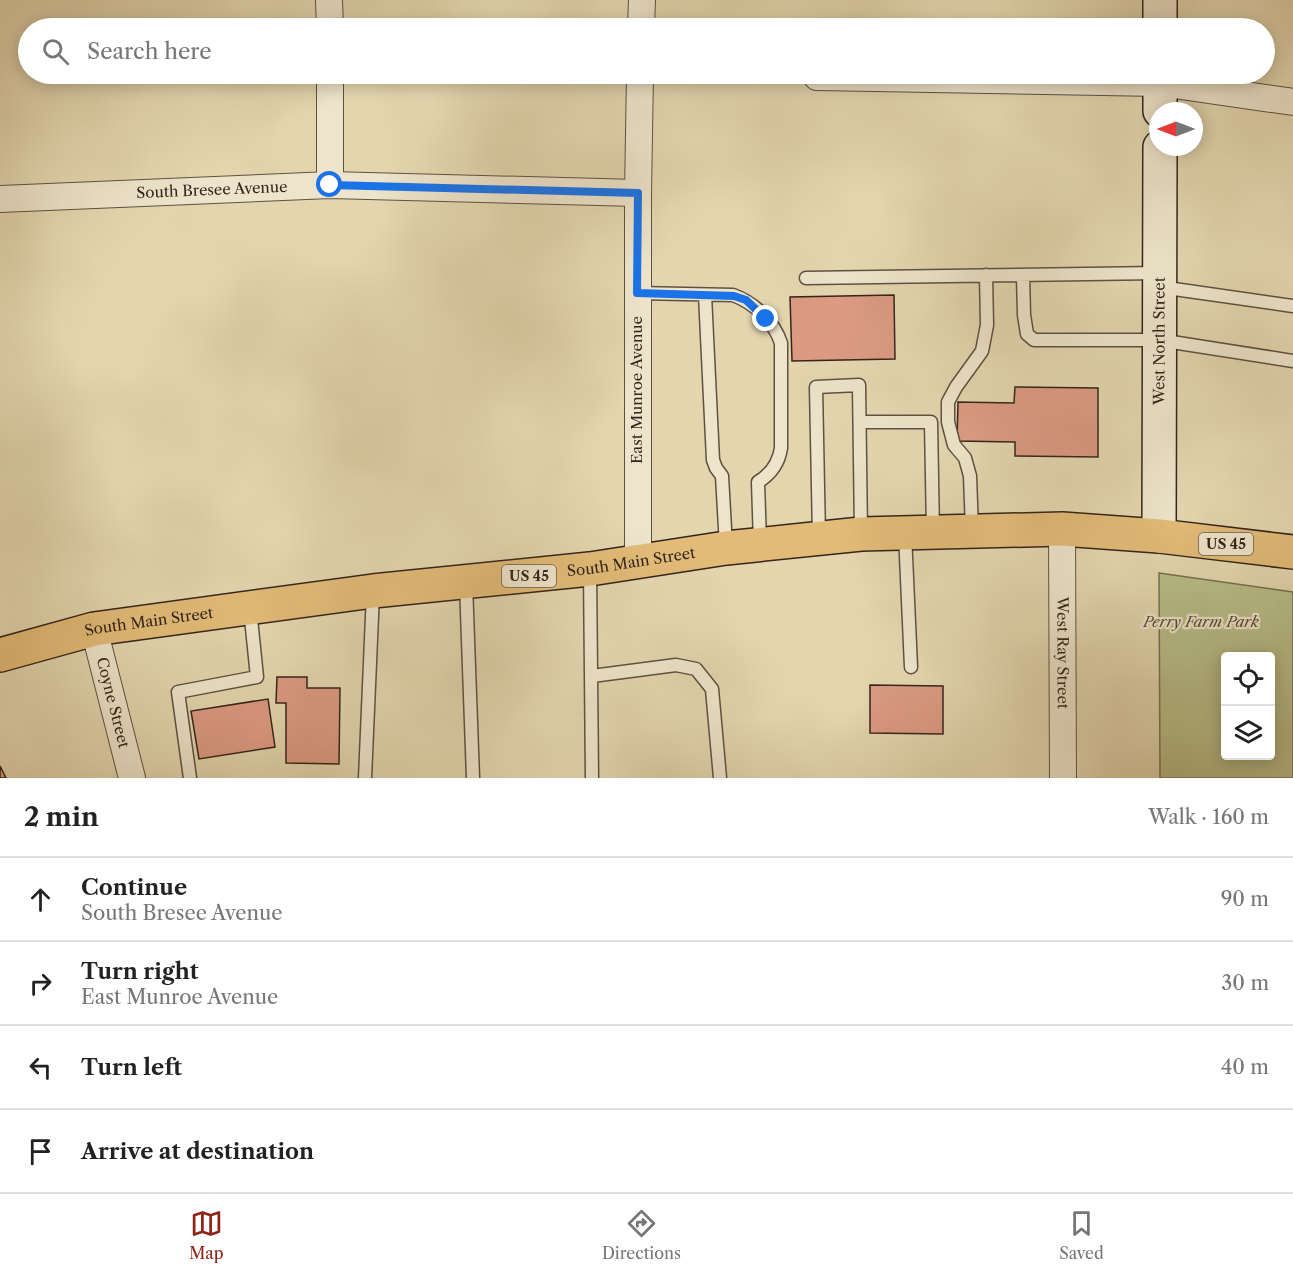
<!DOCTYPE html>
<meta charset="utf-8">
<style>
body{margin:0;font-family:"Libre Caslon Text",serif;background:#f6f6f6;color:#222}
.controls{position:absolute;right:18px;bottom:18px;display:grid;overflow:hidden;border-radius:6px;box-shadow:0 3px 15px #0003}
.controls button{width:54px;height:54px;display:grid;place-items:center;padding:0;border:0;border-bottom:2px solid #e0e0e0;background:#fff;color:#222;font:30px sans-serif}
.compass{position:absolute;left:1149px;top:102px;width:54px;height:54px;border-radius:50%;background:#fff;box-shadow:0 3px 15px #0003;rotate:270deg}
.stop{position:absolute;width:18px;height:18px;margin:-14px;border:4px solid #1a73e8;border-radius:50%;background:#fff}
.stop.end{background:#1a73e8;border-color:#fff;box-shadow:0 2px 6px #0008}
.list{margin:0;padding:0;list-style:none}
h2{display:flex;justify-content:space-between;align-items:center;height:78px;margin:0;padding:0 24px;font-size:26px}
h2 small{font-size:20px;font-weight:400;color:#767676}
.list li{display:grid;grid-template-columns:39px 1fr auto;gap:18px;align-items:center;box-sizing:border-box;height:84px;padding:0 24px;border-top:2px solid #e0e0e0}
.list b{display:block;font-size:22px;white-space:nowrap}
.list p{margin:0;font-size:20px;white-space:nowrap;color:#767676}
.list em{font-size:20px;font-style:normal;color:#767676}
.icon{flex:none;width:33px;height:33px;fill:none;stroke:currentColor;stroke-width:2;stroke-linecap:round;stroke-linejoin:round}
.map{position:relative;flex:none;width:1293px;height:778px;overflow:hidden}
.search{position:absolute;background:#fff;box-shadow:0 3px 15px #0003;left:18px;right:18px;top:18px;height:66px;display:flex;align-items:center;gap:15px;box-sizing:border-box;padding:0 21px;border-radius:33px;color:#767676;font-size:22px}
.sheet{height:414px;background:#fff}
nav{display:flex;justify-content:space-around;align-items:center;box-sizing:border-box;height:84px;border-top:2px solid #e0e0e0;background:#fff;font-size:16px;color:#767676}
nav a{display:grid;justify-items:center;gap:3px}
nav .on{color:#8f2418}
.map>svg:first-child{display:block}
.green{fill:#b7bd88;stroke:#757152;stroke-width:1.5;fill-rule:evenodd}
.building{fill:#dc9a83;stroke:#33251c;stroke-width:1.5}
.lines{fill:none;stroke-linecap:round;stroke-linejoin:round}
.service-casing{stroke:#5f5141;stroke-width:15}
.minor-casing{stroke:#5f5141;stroke-width:28}
.secondary-casing{stroke:#33251c;stroke-width:36}
.primary-casing{stroke:#33251c;stroke-width:36}
.service{stroke:#ede4cb;stroke-width:12}
.minor{stroke:#ede4cb;stroke-width:26}
.secondary{stroke:#ede4cb;stroke-width:33}
.primary{stroke:#e2bb78;stroke-width:33}
.route{stroke:#1a73e8;stroke-width:8}
.labels{text-anchor:middle;stroke-width:4.5;stroke-linejoin:round;paint-order:stroke}
.shield{fill:#ede4cb;stroke:#6b5e50;stroke-width:1.5}
.shield-label{font-size:14px;font-weight:bold;fill:#33251c}
.street-label{font-size:15px;fill:#33251c;stroke:#ede4cb}
.park-label{font-size:15px;font-style:italic;fill:#544b37;stroke:#ede4cb}
</style>
<div class="map">
<svg width="1293" height="778" viewBox="0 0 1293 778">
<rect width="100%" height="100%" fill="#e3d6af"/>
<filter id="stains"><feTurbulence type="fractalNoise" baseFrequency=".00333" numOctaves="4"/><feColorMatrix values="0 0 0 0 .2 0 0 0 0 .09 0 0 0 0 .02 0 0 0 .5 -.17"/></filter>
<radialGradient id="worn" r=".72"><stop offset=".6" stop-color="#630" stop-opacity="0"/><stop offset="1" stop-color="#630" stop-opacity=".3"/></radialGradient>
<!-- green -->
<path class="green" d="M1159,573L1293,592V778H1160ZM1226,656H1270V756H1226Z"/>
<!-- building -->
<path class="building" d="M894,295L895,359L792,361L790,297Z
M1015,387L1098,388V457L1015,456V442L957,441L958,402L1014,403Z
M277,677H307V688H340L339,764L286,763V703H276Z
M870,685L943,686V734L870,733Z
M268,699L275,747L199,759L191,711Z
M0,766L6,778H0Z"/>
<g class="lines">
<defs>
<path id="service" d="M1023,275L1024,315L1027,334L1034,340H1159L1293,361
M806,278L1158,273
M1160,287L1293,306
M637,293L733,295C755,303 774,322 781,343V448C779,462 771,474 758,482L760,543
M705,295L713,460L716,468L722,476L726,546
M860,422H931L933,532
M972,530L970,476L965,458L954,445L948,422V402L956,387L982,351L987,325L986,275
M905,534L911,667
M819,537L816,387L859,385L861,534
M590,570L592,778
M466,584L473,778
M592,676L676,665L696,669L712,689L720,778
M190,778L178,692L257,677L250,609
M365,778L373,593"/>
<g id="minor">
<path d="M329,0L330,28"/>
<path d="M641,28L642,0"/>
<path d="M330,74V185"/>
<path d="M817,77L1160,83L1293,102"/>
<path id="s1" d="M0,199L330,185L638,193"/>
<path id="s2" d="M1062,529L1063,778"/>
<path d="M638,562V193L640,74"/>
<path id="s3" d="M94,629L132,778"/>
</g>
<g id="secondary">
<path d="M1160,0V28"/>
<path d="M1160,111V74"/>
<path id="s4" d="M1159,536L1160,147"/>
</g>
<g id="primary">
<path id="s5" d="M0,655L94,629L373,591L590,569L726,548L861,534L1062,529L1159,536L1293,552"/>
</g>
</defs>
<!-- service casing -->
<use href="#service" class="service-casing"/>
<!-- minor casing -->
<use href="#minor" class="minor-casing"/>
<!-- secondary casing -->
<use href="#secondary" class="secondary-casing"/>
<!-- primary casing -->
<use href="#primary" class="primary-casing"/>
<!-- service -->
<use href="#service" class="service"/>
<!-- minor -->
<use href="#minor" class="minor"/>
<!-- secondary -->
<use href="#secondary" class="secondary"/>
<!-- primary -->
<use href="#primary" class="primary"/>
</g>
<g class="lines">
<!-- route -->
<path class="route" d="M330,185L638,193L637,293L734,296L746,300L766,319"/>
</g>
<g class="labels">
<!-- shield labels -->
<g class="shield">
<rect x="1199" y="533" width="54" height="22" rx="4.5"/>
<rect x="502" y="565" width="54" height="22" rx="4.5"/>
</g>
<g class="shield-label">
<text x="1226" y="549">US 45</text>
<text x="529" y="581">US 45</text>
</g>
<!-- street labels -->
<g class="street-label">
<text dy="5" stroke="none"><textPath href="#s1" startOffset="212">South Bresee Avenue</textPath></text>
<text dy="5" stroke="none"><textPath href="#s4" startOffset="195">West North Street</textPath></text>
<text transform="translate(637 390) rotate(-90)" y="5">East Munroe Avenue</text>
<text dy="5" stroke="none"><textPath href="#s5" startOffset="639">South Main Street</textPath></text>
<text dy="5" stroke="none"><textPath href="#s5" startOffset="153">South Main Street</textPath></text>
<text dy="5" stroke="none"><textPath href="#s2" startOffset="124">West Ray Street</textPath></text>
<text dy="5" stroke="none"><textPath href="#s3" startOffset="76">Coyne Street</textPath></text>
</g>
<!-- park labels -->
<g class="park-label">
<text x="1201" y="627">Perry Farm Park</text>
</g>
</g>
<rect width="100%" height="100%" filter="url(#stains)"/>
<rect width="100%" height="100%" fill="url(#worn)"/>
</svg>
<div class="controls">
<button><svg class="icon" aria-label="locate" viewBox="0 0 24 24"><circle cx="12" cy="12" r="6"/><path d="M12 2v4M12 18v4M2 12h4M18 12h4"/></svg></button>
<button><svg class="icon" aria-label="layers" viewBox="0 0 24 24"><path d="M12 4l9 5-9 5-9-5zM3 14l9 5 9-5"/></svg></button>
</div>
<svg class="compass" viewBox="-18 -18 36 36"><path d="M0-13l5 13h-10z" fill="#e53935"/><path d="M0 13l5-13h-10z" fill="#767676"/></svg>
<div class="stop" style="left:330px;top:185px"></div>
<div class="stop end" style="left:766px;top:319px"></div>
<div class="search"><svg class="icon" aria-label="search" viewBox="0 0 24 24"><circle cx="10" cy="10" r="6"/><path d="M15 15l6 6"/></svg>Search here</div>
</div>
<section class="sheet">
<h2>2 min<small>Walk · 160 m</small></h2>
<ul class="list">
<li><svg class="icon" aria-label="ahead" viewBox="0 0 24 24"><path d="M12 20V5M6 11l6-6 6 6"/></svg><div><b>Continue</b><p>South Bresee Avenue</p></div><em>90 m</em></li>
<li><svg class="icon" aria-label="right" viewBox="0 0 24 24"><path d="M7 20v-9h11M14 6l5 5-5 5"/></svg><div><b>Turn right</b><p>East Munroe Avenue</p></div><em>30 m</em></li>
<li><svg class="icon" aria-label="left" viewBox="0 0 24 24"><path d="M17 20v-9H6M10 6l-5 5 5 5"/></svg><div><b>Turn left</b></div><em>40 m</em></li>
<li><svg class="icon" aria-label="arrive" viewBox="0 0 24 24"><path d="M6 21V4h12l-3 4 3 4H6"/></svg><div><b>Arrive at destination</b></div></li>
</ul>
</section>
<nav>
<a class="on"><svg class="icon" aria-label="map" viewBox="0 0 24 24"><path d="M3 6l6-2 6 2 6-2v14l-6 2-6-2-6 2zM9 4v14M15 6v14"/></svg>Map</a>
<a><svg class="icon" aria-label="directions" viewBox="0 0 24 24"><path d="M12 3l9 9-9 9-9-9zM9 14v-3h6M13 9l2 2-2 2"/></svg>Directions</a>
<a><svg class="icon" aria-label="saved" viewBox="0 0 24 24"><path d="M7 4h10v16l-5-4-5 4z"/></svg>Saved</a>
</nav>
